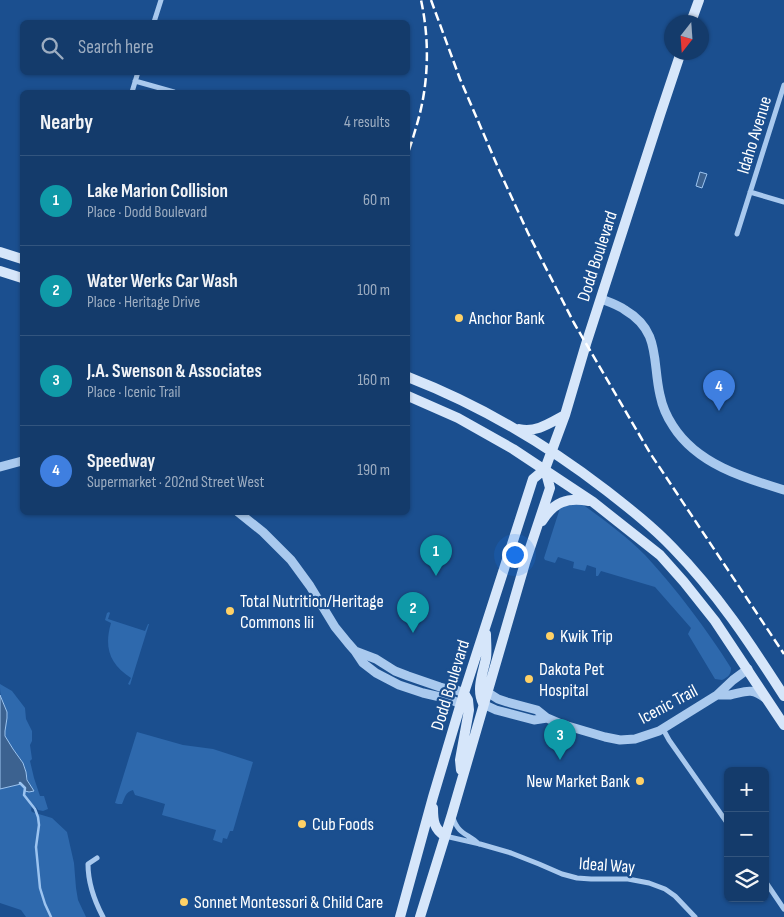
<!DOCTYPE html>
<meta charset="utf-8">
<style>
body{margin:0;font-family:"Sofia Sans Condensed",sans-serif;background:#1d4271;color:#f1f3f6}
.controls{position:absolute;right:15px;bottom:15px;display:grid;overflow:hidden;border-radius:8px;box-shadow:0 1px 4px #0004}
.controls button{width:45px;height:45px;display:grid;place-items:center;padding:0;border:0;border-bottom:1px solid #33557e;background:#143b6b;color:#f1f3f6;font:25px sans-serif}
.compass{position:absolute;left:664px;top:15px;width:45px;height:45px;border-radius:50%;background:#143b6b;box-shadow:0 1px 4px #0004;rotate:197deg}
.you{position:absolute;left:514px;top:554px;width:18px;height:18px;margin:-12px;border:4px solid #fff;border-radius:50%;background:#1a73e8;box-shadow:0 0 0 8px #1a73e833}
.badge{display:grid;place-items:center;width:32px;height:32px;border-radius:50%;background:#e69b98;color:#fff;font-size:16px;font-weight:700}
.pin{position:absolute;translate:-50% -41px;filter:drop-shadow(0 1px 2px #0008)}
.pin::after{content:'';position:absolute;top:26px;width:18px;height:15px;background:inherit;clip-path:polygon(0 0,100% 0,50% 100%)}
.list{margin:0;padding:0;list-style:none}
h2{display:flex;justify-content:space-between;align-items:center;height:65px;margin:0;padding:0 20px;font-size:21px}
h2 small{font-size:16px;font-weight:400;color:#9dadc1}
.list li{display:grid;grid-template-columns:32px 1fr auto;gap:15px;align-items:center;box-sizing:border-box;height:90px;padding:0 20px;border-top:1px solid #33557e}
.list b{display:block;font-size:19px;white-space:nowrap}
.list p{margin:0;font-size:16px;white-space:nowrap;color:#9dadc1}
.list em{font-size:16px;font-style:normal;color:#9dadc1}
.icon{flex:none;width:28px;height:28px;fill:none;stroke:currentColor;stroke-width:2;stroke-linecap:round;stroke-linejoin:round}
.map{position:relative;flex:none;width:784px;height:917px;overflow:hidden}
.search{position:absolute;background:#143b6b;box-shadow:0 1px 4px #0004;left:20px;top:20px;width:390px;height:55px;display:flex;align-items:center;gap:12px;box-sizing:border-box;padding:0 18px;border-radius:8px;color:#9dadc1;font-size:19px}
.panel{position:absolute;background:#143b6b;box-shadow:0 1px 4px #0004;left:20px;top:90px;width:390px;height:425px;border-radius:8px}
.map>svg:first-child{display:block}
.green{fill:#2e69ad}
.water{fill:#3c6290;stroke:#9cc4f0}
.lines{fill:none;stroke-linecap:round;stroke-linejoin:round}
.stream{stroke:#9cc4f0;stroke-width:2.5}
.minor{stroke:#a9c9ee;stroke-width:5}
.tertiary{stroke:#a9c9ee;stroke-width:9}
.secondary{stroke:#d6e6fa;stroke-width:10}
.rail{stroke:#fff;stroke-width:2.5;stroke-dasharray:9 4;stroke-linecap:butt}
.poi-dot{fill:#ffd166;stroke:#1b4f8f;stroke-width:2}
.labels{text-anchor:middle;stroke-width:4.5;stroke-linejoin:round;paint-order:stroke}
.street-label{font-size:18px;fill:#fff;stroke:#1b4f8f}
.poi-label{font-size:18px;fill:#fff;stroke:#1b4f8f;text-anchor:start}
</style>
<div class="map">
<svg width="784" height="917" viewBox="0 0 784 917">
<rect width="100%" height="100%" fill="#1b4f8f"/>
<!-- green -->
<path class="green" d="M578,504H582C604,520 626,536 645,555C677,590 706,628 731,668C731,675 728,677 722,680L715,679L688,634L691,628L655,587L601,571L598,576H596V568L587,565L585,571L573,568L574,562L558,557L555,563L545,560L544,558L560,508L565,506Z
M109,612L110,613L108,619L145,631L148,624H149L130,685L128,684L131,678C109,664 104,647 111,623L105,620L107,613Z
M0,684L12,691L25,708L26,719L32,731V741L30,745L32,759L30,761L34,778L40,796H44L48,809L43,811L38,810L36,807L32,806L31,810L32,812L52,818L67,832L74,863L76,888L78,900L86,917H26L21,910L0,903V789L21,784L25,788L30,784C26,778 27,770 23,763C18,753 9,747 6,737C3,729 8,722 7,714C6,707 3,702 1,696C0,693 0,688 0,684Z
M137,732L183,745L213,749L253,762L233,831H230L227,839L223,838L222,843L213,840L216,830L162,815L165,804L135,795L133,790C125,792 125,798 122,804H118L115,803Z"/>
<!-- water -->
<path class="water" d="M700,172L707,174L702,188L696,186Z
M0,695L7,712V718L5,731V736L13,749L23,763L26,772L27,780L34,791L29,792L25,791V788L21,784L0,789Z"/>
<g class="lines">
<!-- stream -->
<path class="stream" d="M20,783L25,788L24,795L35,809L38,817L39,825L36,847L40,888L45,904L51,917"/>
<!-- minor -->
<path class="minor" d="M154,22L161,0
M135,81L174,92
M132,92L138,72
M750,192L784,202
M737,234L784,85
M663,729L669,740L728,824
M453,818C459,835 467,833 479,844
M445,836L480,844L511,853L539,864L562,874L577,878L591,879H628L649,883L665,889L675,896L695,917
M97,858L88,864C88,882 94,900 103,917
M765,881L784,909"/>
<!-- tertiary -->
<path class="tertiary" d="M601,299C609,302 618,305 625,310C661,331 652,361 660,395C662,405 667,417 673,426C697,464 744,478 784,490
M0,467L22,461
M238,512L263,532L291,560L310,586L335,627L348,643L355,651L363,663L376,673L399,685L423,693L449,699L461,704
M355,651L376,659L395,671L408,676L440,687L447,689L451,688L464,693
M487,692L498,699L507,702L537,710L547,718L561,724L605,737L620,740L635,739L659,731L717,695L733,680L748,669
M717,695C721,695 726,695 730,695C745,692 751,687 765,698
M483,704L496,710L534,720L547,718"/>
<!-- secondary -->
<path class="secondary" d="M691,22L699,0
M0,252L22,259
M0,271L22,278
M408,377C480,405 546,444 607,491C630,509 653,527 673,548C717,593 750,643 784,696
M408,396L458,418L513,449L593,502L660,555L684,582L715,621L784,725
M519,429C536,433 550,423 565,415
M542,521C554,502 567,497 589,501
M483,703C476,689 483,673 486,658C487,650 486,642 486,634
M461,770L460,760L469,710L468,700L464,693
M433,808C433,821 434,829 445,836
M400,917L433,797L464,693L533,479L545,469L565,415L586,344L660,115L681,52
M420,917L452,814L525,563L550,488L545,469"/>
<!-- rail -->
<path class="rail" d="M431,0L460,79L500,172L528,233L574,323L650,453L784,654
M409,150C413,138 417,125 420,113C429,76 429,37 421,0"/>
</g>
<!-- markers -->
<g class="poi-dot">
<circle cx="459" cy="318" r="5"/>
<circle cx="230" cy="611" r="5"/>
<circle cx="550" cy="636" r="5"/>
<circle cx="529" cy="679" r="5"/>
<circle cx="640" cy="781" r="5"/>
<circle cx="302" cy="824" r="5"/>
<circle cx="184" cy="902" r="5"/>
</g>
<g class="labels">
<!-- street labels -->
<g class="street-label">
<text transform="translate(754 135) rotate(-73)" y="6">Idaho Avenue</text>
<text transform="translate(597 256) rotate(-72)" y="6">Dodd Boulevard</text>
<text transform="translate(450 685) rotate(-73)" y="6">Dodd Boulevard</text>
<text transform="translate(668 704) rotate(-28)" y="6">Icenic Trail</text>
<text transform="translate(607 865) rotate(4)" y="6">Ideal Way</text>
</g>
<!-- poi labels -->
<g class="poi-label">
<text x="469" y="324">Anchor Bank</text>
<text x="240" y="607">Total Nutrition/Heritage<tspan x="240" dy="21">Commons Iii</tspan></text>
<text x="560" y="642">Kwik Trip</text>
<text x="539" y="675">Dakota Pet<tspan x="539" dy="21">Hospital</tspan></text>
<text x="630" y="787" text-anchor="end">New Market Bank</text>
<text x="312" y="830">Cub Foods</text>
<text x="194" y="908">Sonnet Montessori &amp; Child Care</text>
</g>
</g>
</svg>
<div class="controls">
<button>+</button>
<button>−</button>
<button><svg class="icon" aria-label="layers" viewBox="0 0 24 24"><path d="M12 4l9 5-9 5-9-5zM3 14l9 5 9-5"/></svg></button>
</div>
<svg class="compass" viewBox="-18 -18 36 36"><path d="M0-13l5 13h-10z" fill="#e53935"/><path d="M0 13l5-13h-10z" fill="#9dadc1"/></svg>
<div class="you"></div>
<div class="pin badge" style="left:436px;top:576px;background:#0f9aa8">1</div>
<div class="pin badge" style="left:413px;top:633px;background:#0f9aa8">2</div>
<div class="pin badge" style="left:560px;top:760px;background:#0f9aa8">3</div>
<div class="pin badge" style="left:719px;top:411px;background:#3f7fe0">4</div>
<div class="search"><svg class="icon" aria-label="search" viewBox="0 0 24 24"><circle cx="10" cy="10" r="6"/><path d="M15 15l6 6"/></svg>Search here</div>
<section class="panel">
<h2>Nearby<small>4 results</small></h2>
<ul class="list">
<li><span class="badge" style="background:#0f9aa8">1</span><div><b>Lake Marion Collision</b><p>Place · Dodd Boulevard</p></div><em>60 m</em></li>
<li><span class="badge" style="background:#0f9aa8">2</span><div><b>Water Werks Car Wash</b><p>Place · Heritage Drive</p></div><em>100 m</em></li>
<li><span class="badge" style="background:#0f9aa8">3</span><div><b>J.A. Swenson &amp; Associates</b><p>Place · Icenic Trail</p></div><em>160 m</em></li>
<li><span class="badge" style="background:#3f7fe0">4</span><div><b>Speedway</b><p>Supermarket · 202nd Street West</p></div><em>190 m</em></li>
</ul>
</section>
</div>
